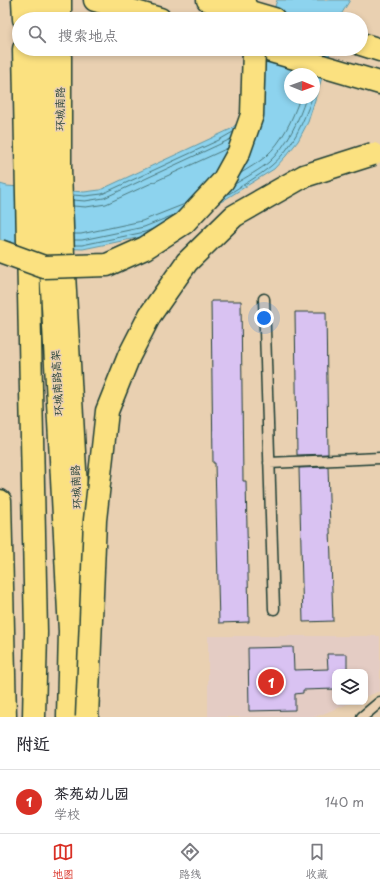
<!DOCTYPE html>
<html lang="zh">
<meta charset="utf-8">
<style>
body{margin:0;font-family:"Playpen Sans","LXGW WenKai TC",sans-serif;background:#f2f2f3;color:#2b2b33}
.controls{position:absolute;right:12px;bottom:12px;display:grid;overflow:hidden;border-radius:8px;box-shadow:0 2px 6px #0003}
.controls button{width:36px;height:36px;display:grid;place-items:center;padding:0;border:0;border-bottom:1px solid #e1e1e2;background:#fff;color:#2b2b33;font:20px sans-serif}
.compass{position:absolute;left:284px;top:68px;width:36px;height:36px;border-radius:50%;background:#fff;box-shadow:0 2px 6px #0003;rotate:91deg}
.you{position:absolute;left:264px;top:318px;width:14px;height:14px;margin:-10px;border:3px solid #fff;border-radius:50%;background:#1a73e8;box-shadow:0 0 0 6px #1a73e833}
.badge{display:grid;place-items:center;width:26px;height:26px;border-radius:50%;background:#d93025;color:#fff;font-size:13px;font-weight:700}
.pin{position:absolute;translate:-50% -50%;border:2px solid #fff;box-shadow:0 1px 4px #0006}
.list{margin:0;padding:0;list-style:none}
h2{display:flex;justify-content:space-between;align-items:center;height:52px;margin:0;padding:0 16px;font-size:17px}
h2 small{font-size:13px;font-weight:400;color:#7c7c81}
.list li{display:grid;grid-template-columns:26px 1fr auto;gap:12px;align-items:center;box-sizing:border-box;height:64px;padding:0 16px;border-top:1px solid #e1e1e2}
.list b{display:block;font-size:15px;white-space:nowrap}
.list p{margin:0;font-size:13px;white-space:nowrap;color:#7c7c81}
.list em{font-size:13px;font-style:normal;color:#7c7c81}
.icon{flex:none;width:22px;height:22px;fill:none;stroke:currentColor;stroke-width:2;stroke-linecap:round;stroke-linejoin:round}
.map{position:relative;flex:none;width:380px;height:717px;overflow:hidden}
.search{position:absolute;background:#fff;box-shadow:0 2px 6px #0003;left:12px;right:12px;top:12px;height:44px;display:flex;align-items:center;gap:10px;box-sizing:border-box;padding:0 14px;border-radius:22px;color:#7c7c81;font-size:15px}
.sheet{height:116px;background:#fff}
nav{display:flex;justify-content:space-around;align-items:center;box-sizing:border-box;height:56px;border-top:1px solid #e1e1e2;background:#fff;font-size:11px;color:#7c7c81}
nav a{display:grid;justify-items:center;gap:2px}
nav .on{color:#d93025}
.map>svg:first-child{display:block}
.built{fill:#e4ccc4}
.water{fill:#8dd3ee;stroke:#6197a4;fill-rule:evenodd}
.lines{fill:none;stroke-linecap:round;stroke-linejoin:round}
.shore{stroke:#4b797e;stroke-width:1}
.building{fill:#d9c2f2;stroke:#1f3d34}
.service-casing{stroke:#1f3d34;stroke-width:13}
.primary-casing{stroke:#1f3d34;stroke-width:25}
.trunk-casing{stroke:#1f3d34;stroke-width:25}
.service{stroke:#e9d0b1;stroke-width:10}
.primary{stroke:#fbe180;stroke-width:22}
.trunk{stroke:#fbe180;stroke-width:22}
.trunk-bridge-casing{stroke:#1f3d34;stroke-width:25;stroke-linecap:butt}
.trunk-bridge{stroke:#fbe180;stroke-width:22}
.labels{text-anchor:middle;stroke-width:3;stroke-linejoin:round;paint-order:stroke}
.street-label{font-size:11px;fill:#1f3d34;stroke:#e9d0b1}
</style>
<div class="map">
<svg width="380" height="717" viewBox="0 0 380 717">
<rect width="100%" height="100%" fill="#e9d0b1"/>
<filter id="ink" filterUnits="userSpaceOnUse"><feTurbulence type="fractalNoise" baseFrequency=".025" numOctaves="2"/><feDisplacementMap in="SourceGraphic" scale="8" xChannelSelector="R" yChannelSelector="G"/><feConvolveMatrix kernelMatrix="1 2 1 2 8 2 1 2 1" color-interpolation-filters="sRGB"/></filter>
<g filter="url(#ink)">
<!-- built -->
<path class="built" d="M208,636H380V691L365,697V672H335V702H353L315,717H208Z"/>
<!-- water -->
<path class="water" d="M277,0H350L342,13L340,19H271Z
M261,49H331L308,122L298,141L286,156L274,169L203,213L146,236L83,249L43,248L0,240V184L7,186L84,192L100,190L231,129L244,117ZM290,74H314V98H290Z"/>
<g class="lines">
<!-- shore -->
<path class="shore" d="M241,173C249,168 258,163 265,157C283,141 292,120 300,98
M235,184C246,177 260,170 269,162C288,144 298,122 306,98
M73,195L85,196L102,194L219,140L233,132
M227,195C241,186 258,177 271,166C292,149 303,123 312,98
M73,200L85,201L104,198L231,139
M73,206L86,207L106,204L228,148
M74,234H81L142,221L185,204
M74,240H82L144,227L174,215
M75,245H82L145,232L153,229"/>
</g>
<!-- building -->
<path class="building" d="M211,301H241L243,481H246L249,622L219,623L215,463H213Z
M295,312H326L328,454L297,455Z
M328,467L333,621L303,622L299,468Z
M293,647L294,670L328,669L327,654H347V672H335V689L303,690V693L295,694V710L249,711L248,648Z"/>
<g class="lines">
<defs>
<path id="service" d="M264,299L274,609
M269,463L380,458
M362,717L380,702"/>
<path id="primary" d="M60,0V19
M95,0L160,19
M208,0L274,19
M361,44L380,50
M60,49V170L63,256L83,613
M264,49L380,83"/>
<path id="trunk" d="M23,0L24,19
M44,0V19
M243,0L250,19
M24,49L36,632L34,717
M45,49L46,173L70,631L68,717
M0,501L5,717"/>
</defs>
<!-- service casing -->
<use href="#service" class="service-casing"/>
<!-- primary casing -->
<use href="#primary" class="primary-casing"/>
<!-- trunk casing -->
<use href="#trunk" class="trunk-casing"/>
<!-- service -->
<use href="#service" class="service"/>
<!-- primary -->
<use href="#primary" class="primary"/>
<!-- trunk -->
<use href="#trunk" class="trunk"/>
<defs>
<path id="trunk-bridge" d="M0,251L44,267L107,265L145,248L184,223L223,181L239,152L252,115L254,49
M87,717L95,520L107,411L129,356L150,315L187,262L234,216L304,176L373,154"/>
</defs>
<!-- trunk-bridge casing -->
<use href="#trunk-bridge" class="trunk-bridge-casing"/>
<!-- trunk-bridge -->
<use href="#trunk-bridge" class="trunk-bridge"/>
</g>
</g>
<g class="labels">
<!-- street labels -->
<g class="street-label">
<text transform="translate(60 109) rotate(-90)" y="4">环城南路</text>
<text transform="translate(57 383) rotate(-93)" y="4">环城南路高架</text>
<text transform="translate(76 487) rotate(-93)" y="4">环城南路</text>
</g>
</g>
</svg>
<div class="controls">
<button><svg class="icon" aria-label="layers" viewBox="0 0 24 24"><path d="M12 4l9 5-9 5-9-5zM3 14l9 5 9-5"/></svg></button>
</div>
<svg class="compass" viewBox="-18 -18 36 36"><path d="M0-13l5 13h-10z" fill="#e53935"/><path d="M0 13l5-13h-10z" fill="#7c7c81"/></svg>
<div class="you"></div>
<div class="pin badge" style="left:271px;top:682px">1</div>
<div class="search"><svg class="icon" aria-label="search" viewBox="0 0 24 24"><circle cx="10" cy="10" r="6"/><path d="M15 15l6 6"/></svg>搜索地点</div>
</div>
<section class="sheet">
<h2>附近<small></small></h2>
<ul class="list">
<li><span class="badge">1</span><div><b>茶苑幼儿园</b><p>学校</p></div><em>140 m</em></li>
</ul>
</section>
<nav>
<a class="on"><svg class="icon" aria-label="map" viewBox="0 0 24 24"><path d="M3 6l6-2 6 2 6-2v14l-6 2-6-2-6 2zM9 4v14M15 6v14"/></svg>地图</a>
<a><svg class="icon" aria-label="directions" viewBox="0 0 24 24"><path d="M12 3l9 9-9 9-9-9zM9 14v-3h6M13 9l2 2-2 2"/></svg>路线</a>
<a><svg class="icon" aria-label="saved" viewBox="0 0 24 24"><path d="M7 4h10v16l-5-4-5 4z"/></svg>收藏</a>
</nav>
